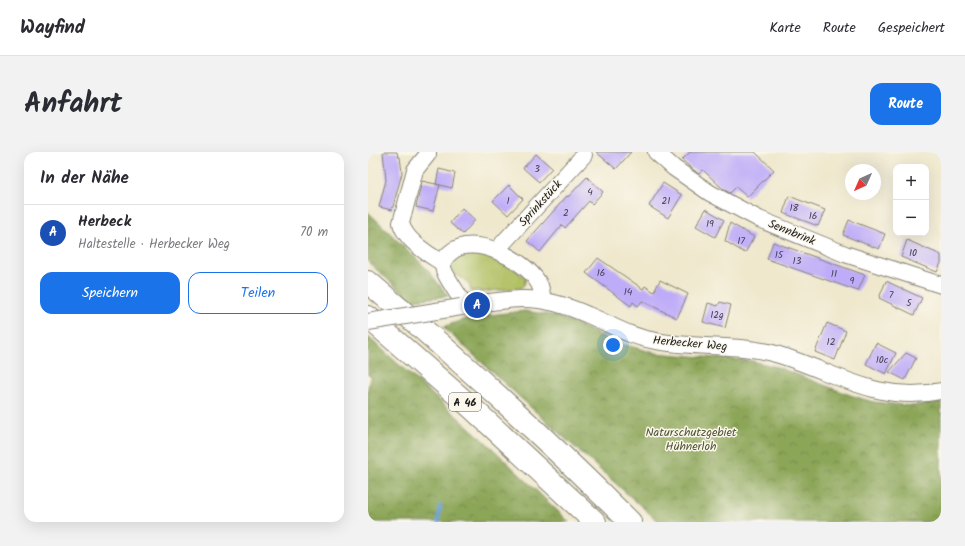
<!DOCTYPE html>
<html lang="de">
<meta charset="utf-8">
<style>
body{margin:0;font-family:Kalam,sans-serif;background:#f2f2f3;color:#2b2b33}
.controls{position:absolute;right:12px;top:12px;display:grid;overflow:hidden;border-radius:8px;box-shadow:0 4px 16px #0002}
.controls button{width:36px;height:36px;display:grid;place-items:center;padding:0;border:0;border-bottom:1px solid #e1e1e2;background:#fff;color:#2b2b33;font:20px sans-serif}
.compass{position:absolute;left:477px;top:12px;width:36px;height:36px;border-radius:50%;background:#fff;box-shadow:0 4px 16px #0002;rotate:225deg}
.you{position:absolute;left:245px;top:193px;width:14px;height:14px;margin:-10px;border:3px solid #fff;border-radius:50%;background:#1a73e8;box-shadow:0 0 0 6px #1a73e833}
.badge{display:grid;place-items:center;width:26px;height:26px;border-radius:50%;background:#1a73e8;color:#fff;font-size:13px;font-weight:700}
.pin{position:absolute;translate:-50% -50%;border:2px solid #fff;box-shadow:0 1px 4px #0006}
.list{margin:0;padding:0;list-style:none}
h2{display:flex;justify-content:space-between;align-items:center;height:52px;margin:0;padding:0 16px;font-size:17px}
h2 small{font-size:13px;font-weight:400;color:#7c7c81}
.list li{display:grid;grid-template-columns:26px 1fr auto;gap:12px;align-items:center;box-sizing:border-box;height:56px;padding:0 16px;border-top:1px solid #e1e1e2}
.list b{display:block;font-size:15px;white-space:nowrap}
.list p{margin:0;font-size:13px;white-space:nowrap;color:#7c7c81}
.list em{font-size:13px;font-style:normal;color:#7c7c81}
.actions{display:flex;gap:8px;padding:12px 16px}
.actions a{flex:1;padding:9px 0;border:1px solid #1a73e8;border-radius:12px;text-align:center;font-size:14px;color:#1a73e8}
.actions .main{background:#1a73e8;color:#fff}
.map{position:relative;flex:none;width:573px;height:370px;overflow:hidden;border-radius:12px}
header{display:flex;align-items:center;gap:24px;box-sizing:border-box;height:56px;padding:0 20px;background:#fff;border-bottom:1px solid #e1e1e2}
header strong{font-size:19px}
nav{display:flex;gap:22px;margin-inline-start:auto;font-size:14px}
.intro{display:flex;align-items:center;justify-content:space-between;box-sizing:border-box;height:96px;padding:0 24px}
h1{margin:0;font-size:28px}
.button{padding:10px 18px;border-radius:12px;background:#1a73e8;color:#fff;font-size:14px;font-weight:700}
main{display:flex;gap:24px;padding:0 24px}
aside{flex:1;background:#fff;border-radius:12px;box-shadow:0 4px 16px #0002}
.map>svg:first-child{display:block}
.green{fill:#b1c063;stroke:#666e40}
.forest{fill:url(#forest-crowns);stroke:#54613a}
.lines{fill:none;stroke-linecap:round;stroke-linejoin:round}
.stream{stroke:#679fd5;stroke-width:4}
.building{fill:#beacf8}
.minor-casing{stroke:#868274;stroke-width:18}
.highway-casing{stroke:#868274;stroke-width:24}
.minor{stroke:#fff;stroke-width:16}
.highway{stroke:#fff;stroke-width:22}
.minor-bridge-casing{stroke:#868274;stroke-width:18;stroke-linecap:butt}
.minor-bridge{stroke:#fff;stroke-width:16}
.labels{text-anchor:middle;stroke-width:3;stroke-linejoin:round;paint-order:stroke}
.number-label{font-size:10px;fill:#444053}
.shield{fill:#fbf7ec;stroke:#5f5e5a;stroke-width:1}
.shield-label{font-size:11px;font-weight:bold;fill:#1c1c1c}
.street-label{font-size:12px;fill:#1c1c1c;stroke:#fbf7ec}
.park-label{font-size:12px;fill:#505535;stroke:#fbf7ec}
</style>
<header>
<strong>Wayfind</strong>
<nav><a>Karte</a><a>Route</a><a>Gespeichert</a></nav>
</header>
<div class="intro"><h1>Anfahrt</h1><a class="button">Route</a></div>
<main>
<aside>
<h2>In der Nähe<small></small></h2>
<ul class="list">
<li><span class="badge" style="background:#1a4fb4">A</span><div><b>Herbeck</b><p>Haltestelle · Herbecker Weg</p></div><em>70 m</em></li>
</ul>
<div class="actions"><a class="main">Speichern</a><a>Teilen</a></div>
</aside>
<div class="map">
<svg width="573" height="370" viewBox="0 0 573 370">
<defs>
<pattern id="forest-crowns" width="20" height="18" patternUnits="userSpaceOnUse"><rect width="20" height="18" fill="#8ca659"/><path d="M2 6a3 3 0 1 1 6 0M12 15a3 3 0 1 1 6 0" fill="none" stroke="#728649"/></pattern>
</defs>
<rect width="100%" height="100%" fill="#fbf7ec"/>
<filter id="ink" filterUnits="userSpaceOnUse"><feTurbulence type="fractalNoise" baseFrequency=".025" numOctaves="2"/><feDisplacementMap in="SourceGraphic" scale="8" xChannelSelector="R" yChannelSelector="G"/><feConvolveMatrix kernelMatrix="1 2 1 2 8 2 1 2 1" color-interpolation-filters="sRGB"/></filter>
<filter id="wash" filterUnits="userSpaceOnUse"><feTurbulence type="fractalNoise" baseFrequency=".012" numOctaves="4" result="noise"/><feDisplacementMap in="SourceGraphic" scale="16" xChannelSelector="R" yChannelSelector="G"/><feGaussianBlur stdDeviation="0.9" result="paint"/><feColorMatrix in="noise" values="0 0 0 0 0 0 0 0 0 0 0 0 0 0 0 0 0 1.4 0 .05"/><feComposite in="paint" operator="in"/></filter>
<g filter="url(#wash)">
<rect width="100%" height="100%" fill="#efe8cd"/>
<!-- green -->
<path class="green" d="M99,99L128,104L158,126L156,133L153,136L112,140L111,138L103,139L101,132L94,126L87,123L82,115L84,107Z"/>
<!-- forest -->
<path class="forest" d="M0,60L59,117L80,144L43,148L0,110Z
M157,159L188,164L208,172L247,190L286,201L361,207L384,209L409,215L482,243L505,250L544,254L573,250V370H291L193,283L75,175L103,165Z
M0,185L123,295L201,370H0V236L3,224L0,223Z"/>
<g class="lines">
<!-- stream -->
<path class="stream" d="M70,370L72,354"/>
</g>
<g id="blocks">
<!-- building -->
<path class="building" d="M15,0H29L30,5H32L34,21L24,58L11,55L18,28Z
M228,0H263L248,17Z
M322,0H387L406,18L379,45L368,35L362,41L355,37L335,18L331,22L322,15L314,8Z
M168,2L184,16L171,30L155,16Z
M71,17L87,21L84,36L68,32Z
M219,25L235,40L224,52L221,49L197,76L194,73L172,100L159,89L199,44L200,45Z
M54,29L72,33L65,59L48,55Z
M295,31L314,43L300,66L281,54Z
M141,33L155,47L140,63L125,49Z
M421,44L457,58L450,74L415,61Z
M94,56L107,68L95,82L82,71Z
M338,57L356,68L347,85L328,74Z
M481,68L517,82L511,97L475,83Z
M362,71L386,85L377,101L357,89Z
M539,88L573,103V111L569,120L533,105Z
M405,90L497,123L490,139L399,107Z
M230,106L275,137L277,134L286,140L292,128L320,142L309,166L274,149L270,154L265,150L263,154L218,121Z
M518,129L554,146L546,163L511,146Z
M352,150L363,153L357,176L335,170L340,151L350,154Z
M459,171L478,179L467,208L447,200Z
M508,191L528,201L518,222L498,212Z
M538,201L548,206L537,228L521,220Z"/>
</g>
</g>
<g filter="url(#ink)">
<use href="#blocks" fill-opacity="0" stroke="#868274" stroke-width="1"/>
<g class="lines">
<defs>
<path id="minor" d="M60,0V2L47,18L33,71C37,88 61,103 75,111
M288,0L306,16L342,41L391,67L477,102L573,133
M130,99L135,91L216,3
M97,154C92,144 75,122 75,114C75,108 78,104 82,101C105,80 157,108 170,130C174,136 174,142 174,148
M93,155C113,151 134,148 153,147C176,146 200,154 220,163C244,173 262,185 288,189C328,197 368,191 408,202C466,219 508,252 573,239"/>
<path id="highway" d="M0,130C90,206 178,286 262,370
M0,165L104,256L227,370"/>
</defs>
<!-- minor casing -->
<use href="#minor" class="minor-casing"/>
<!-- highway casing -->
<use href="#highway" class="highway-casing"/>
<!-- minor -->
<use href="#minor" class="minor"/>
<!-- highway -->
<use href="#highway" class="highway"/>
<defs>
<path id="minor-bridge" d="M0,170L93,155"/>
</defs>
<!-- minor-bridge casing -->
<use href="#minor-bridge" class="minor-bridge-casing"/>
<!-- minor-bridge -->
<use href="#minor-bridge" class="minor-bridge"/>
</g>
</g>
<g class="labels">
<!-- number labels -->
<g class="number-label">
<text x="169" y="20">3</text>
<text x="222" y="43">4</text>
<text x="140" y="52">1</text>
<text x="298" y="52">21</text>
<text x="426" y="59">18</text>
<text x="198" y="64">2</text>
<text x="445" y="67">16</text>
<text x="342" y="75">19</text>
<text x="373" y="92">17</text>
<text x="545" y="104">10</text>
<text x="411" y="106">15</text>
<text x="429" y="112">13</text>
<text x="233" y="124">16</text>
<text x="466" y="125">11</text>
<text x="484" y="132">9</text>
<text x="260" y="143">14</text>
<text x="523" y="146">7</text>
<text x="541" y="154">5</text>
<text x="349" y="166">12g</text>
<text x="463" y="193">12</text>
<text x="514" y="211">10c</text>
</g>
<!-- shield labels -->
<rect class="shield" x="81" y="241" width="32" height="18" rx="3"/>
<g class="shield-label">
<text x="97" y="254">A 46</text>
</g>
<!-- street labels -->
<g class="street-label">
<text transform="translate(172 51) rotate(-48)" y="4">Sprinkstück</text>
<text transform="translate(424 80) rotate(22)" y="4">Sennbrink</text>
<text transform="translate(322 191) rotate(5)" y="4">Herbecker Weg</text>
</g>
<!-- park labels -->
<g class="park-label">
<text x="323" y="284">Naturschutzgebiet<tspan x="323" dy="14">Hühnerloh</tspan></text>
</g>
</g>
</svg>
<div class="controls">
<button>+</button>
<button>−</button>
</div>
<svg class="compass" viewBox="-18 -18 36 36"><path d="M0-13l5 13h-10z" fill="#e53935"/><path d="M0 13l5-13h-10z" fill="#7c7c81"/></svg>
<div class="you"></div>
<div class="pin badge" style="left:109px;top:153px;background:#1a4fb4">A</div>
</div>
</main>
